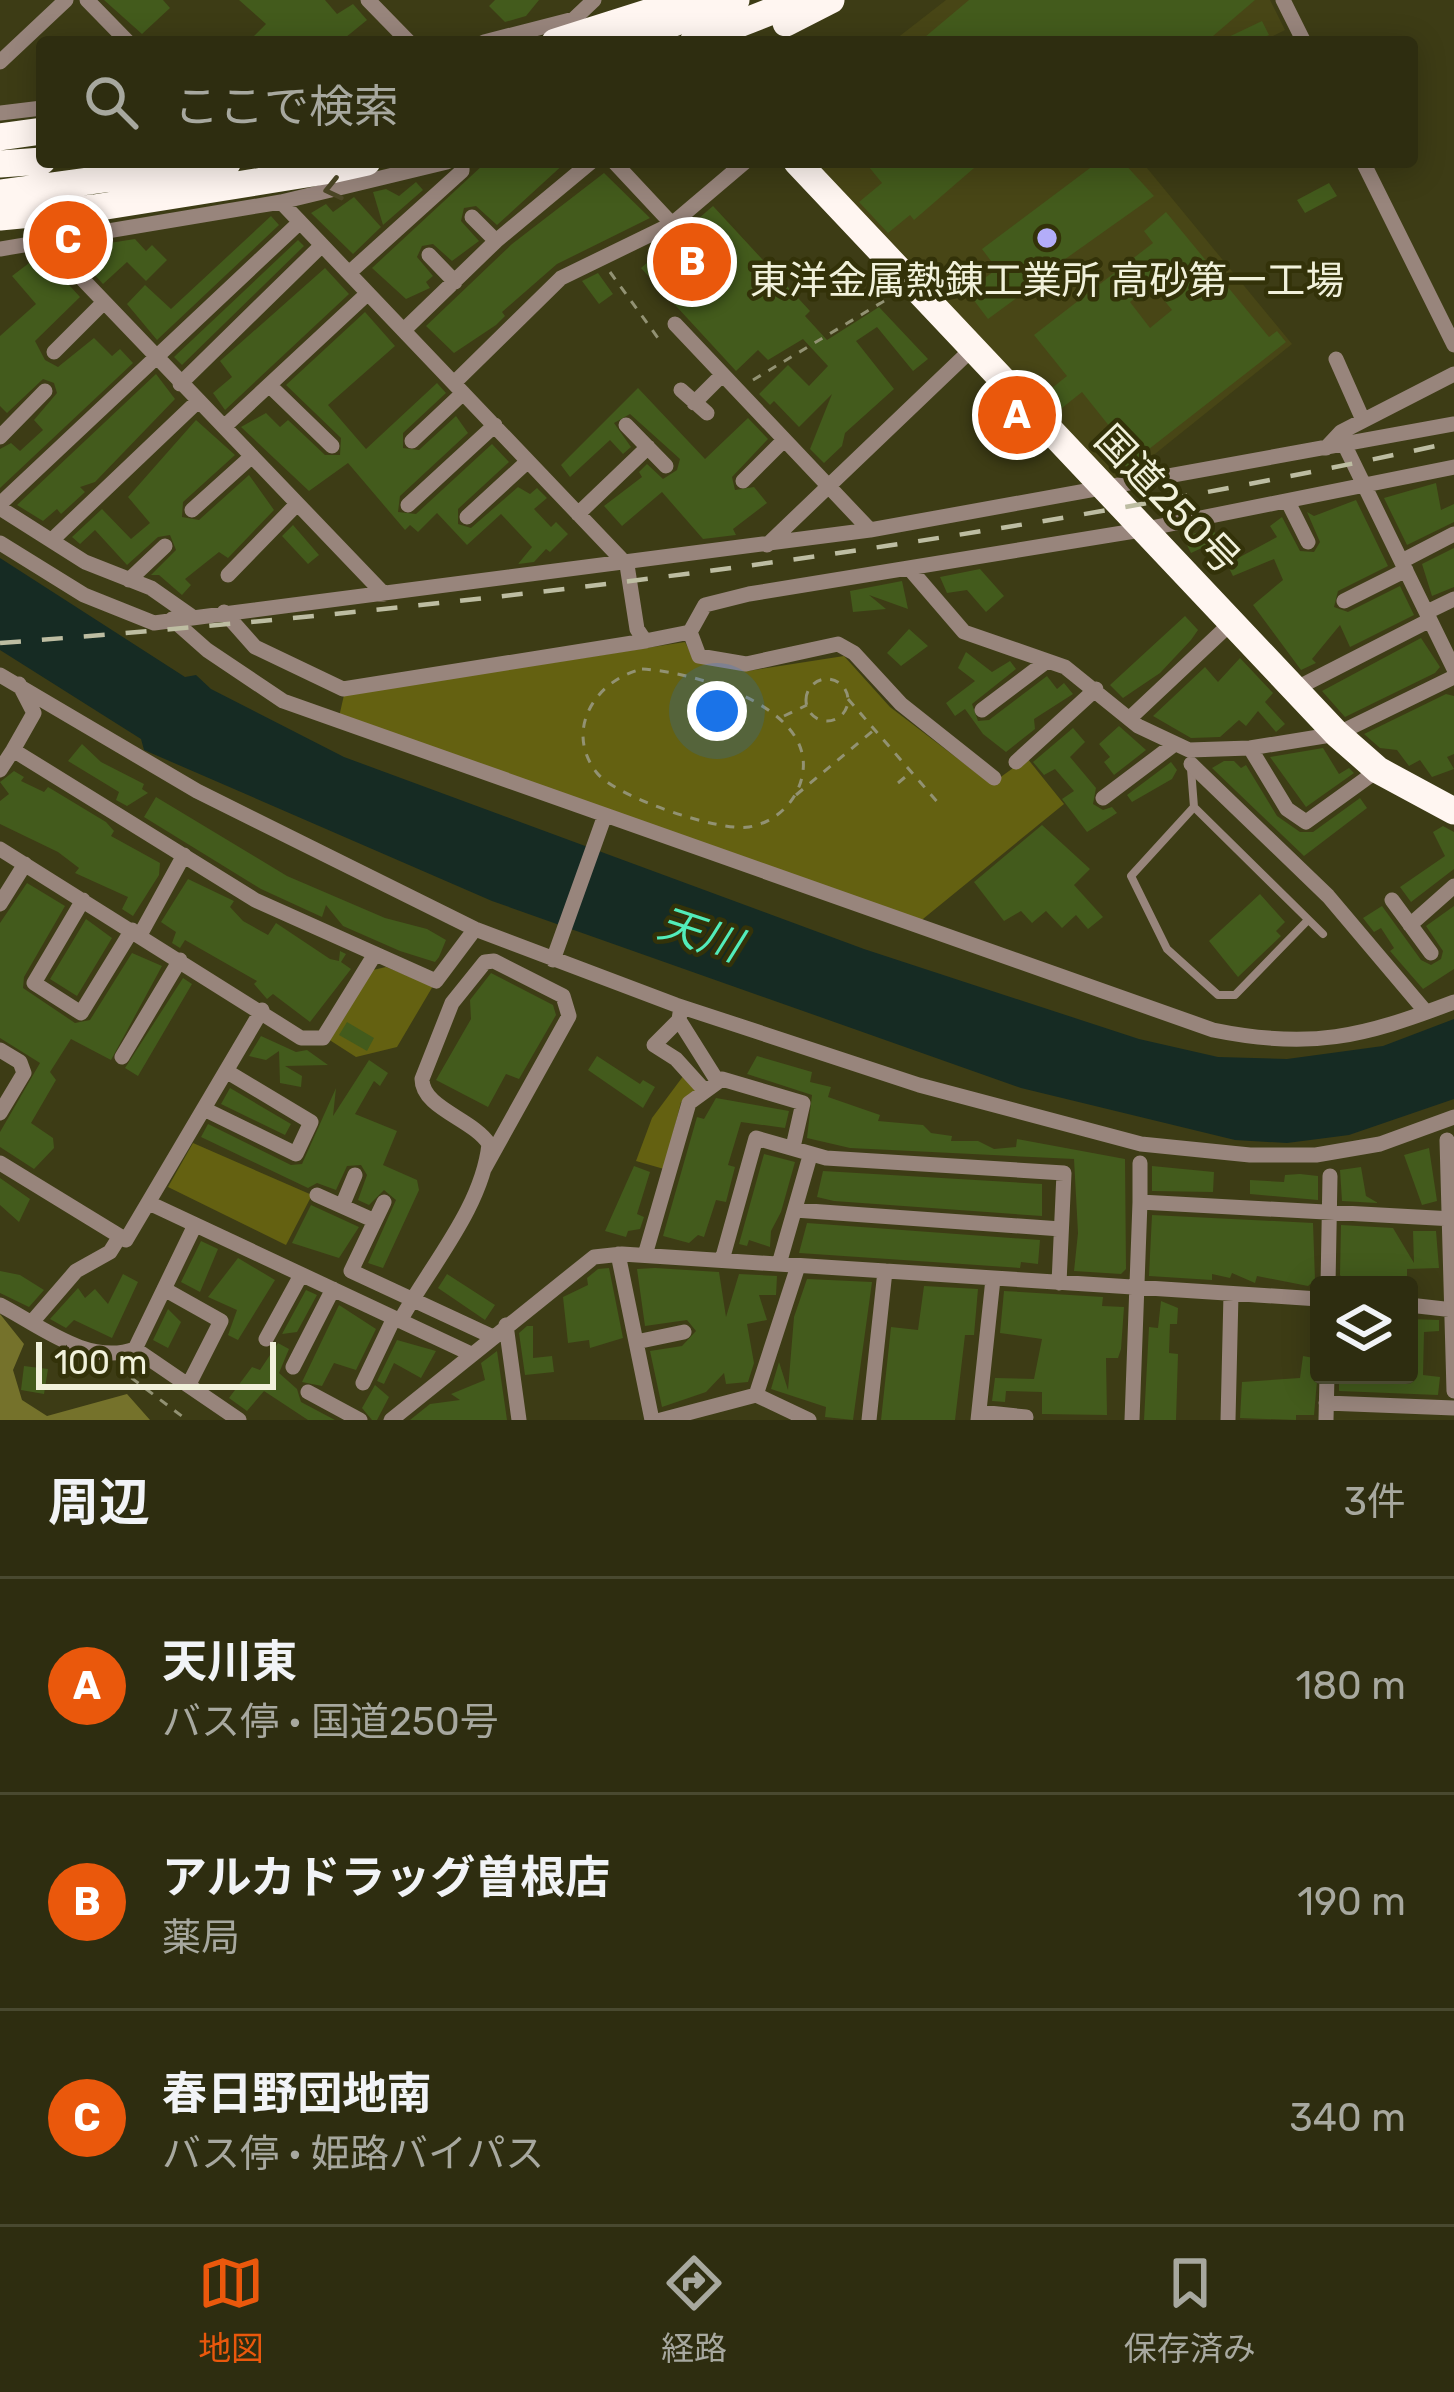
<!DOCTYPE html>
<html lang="ja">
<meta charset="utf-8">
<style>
body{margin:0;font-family:Rubik,"Noto Sans JP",sans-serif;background:#3a391e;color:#f1f3f6}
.controls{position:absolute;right:36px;bottom:36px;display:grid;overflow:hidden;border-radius:12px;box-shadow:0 6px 30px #0003}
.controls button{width:108px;height:108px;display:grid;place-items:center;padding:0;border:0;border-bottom:3px solid #494930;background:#2e2d10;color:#f1f3f6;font:60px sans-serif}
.scale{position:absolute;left:36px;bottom:30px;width:240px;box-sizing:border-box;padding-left:12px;border:6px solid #f1f1db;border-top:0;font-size:33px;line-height:42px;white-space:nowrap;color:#f1f1db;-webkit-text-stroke:9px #333209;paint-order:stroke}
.you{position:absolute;left:717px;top:711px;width:42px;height:42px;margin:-30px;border:9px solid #fff;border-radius:50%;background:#1a73e8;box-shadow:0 0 0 18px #1a73e833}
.badge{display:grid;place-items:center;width:78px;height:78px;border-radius:50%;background:#ea580c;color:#fff;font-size:39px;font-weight:700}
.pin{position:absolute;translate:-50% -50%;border:6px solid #fff;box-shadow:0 3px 12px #0006}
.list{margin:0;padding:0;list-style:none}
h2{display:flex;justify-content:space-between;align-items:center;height:156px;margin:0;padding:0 48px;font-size:51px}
h2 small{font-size:39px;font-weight:400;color:#a7a89f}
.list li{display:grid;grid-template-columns:78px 1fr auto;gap:36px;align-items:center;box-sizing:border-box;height:216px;padding:0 48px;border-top:3px solid #494930}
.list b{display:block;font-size:45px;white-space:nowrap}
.list p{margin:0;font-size:39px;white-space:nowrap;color:#a7a89f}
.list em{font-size:39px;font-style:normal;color:#a7a89f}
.icon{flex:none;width:66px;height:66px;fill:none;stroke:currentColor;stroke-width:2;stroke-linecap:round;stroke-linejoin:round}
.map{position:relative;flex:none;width:1454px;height:1420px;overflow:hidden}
.search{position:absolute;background:#2e2d10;box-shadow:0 6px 30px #0003;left:36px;right:36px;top:36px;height:132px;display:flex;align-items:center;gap:30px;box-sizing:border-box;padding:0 42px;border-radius:12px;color:#a7a89f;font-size:45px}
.sheet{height:804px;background:#2e2d10}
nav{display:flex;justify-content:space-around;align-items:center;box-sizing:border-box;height:168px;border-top:3px solid #494930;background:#2e2d10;font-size:33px;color:#a7a89f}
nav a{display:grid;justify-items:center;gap:6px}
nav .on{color:#ea580c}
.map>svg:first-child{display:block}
.built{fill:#484616}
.green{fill:#646111}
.forest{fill:#75722b}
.water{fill:#162b23}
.building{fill:#435b1c;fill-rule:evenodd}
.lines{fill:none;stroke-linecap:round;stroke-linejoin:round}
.path{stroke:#929273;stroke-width:3;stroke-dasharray:9 9;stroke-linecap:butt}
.lane{stroke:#98857c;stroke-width:8}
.street{stroke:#98857c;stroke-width:15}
.highway{stroke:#fff6f1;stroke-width:27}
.rail{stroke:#bdbda2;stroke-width:4.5;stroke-dasharray:21 21;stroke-linecap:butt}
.highway-bridge{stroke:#fff6f1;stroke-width:27}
.oneway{stroke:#4c4726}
.poi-dot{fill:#b3adf9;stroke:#333209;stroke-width:4.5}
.labels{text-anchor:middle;stroke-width:9;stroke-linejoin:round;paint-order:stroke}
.poi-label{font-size:39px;fill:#f1f1db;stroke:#333209}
.street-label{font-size:39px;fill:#f1f1db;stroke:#333209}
.water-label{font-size:42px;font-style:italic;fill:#52ecba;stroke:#333209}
</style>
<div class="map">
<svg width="1454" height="1420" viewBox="0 0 1454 1420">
<rect width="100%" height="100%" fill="#3d3c15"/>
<!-- built -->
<path class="built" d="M946,0H1270L1285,30L1261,42H892Z
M813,162H1142L1292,344L1115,486Z"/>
<!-- green -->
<path class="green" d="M685,642L693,658L748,671L844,656L890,707L991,784L1027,758L1064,804L918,923L339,717L344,695Z
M386,967L433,986L397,1047L356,1057L328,1039L373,970Z
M684,1075L700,1090L681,1102L664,1169L636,1161L652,1118Z
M193,1143L312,1195L286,1245L168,1187Z"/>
<!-- forest -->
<path class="forest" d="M0,1314L24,1344L13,1370L22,1400L47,1416L127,1394L150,1420H0Z"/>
<!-- water -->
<path class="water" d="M0,558L185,677L196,675L211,689L344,757L864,949L1139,1039L1218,1057L1287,1059L1383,1046L1454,1019V1099L1349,1135L1287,1143L1235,1140L1021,1088L492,901L144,750L141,739L0,650Z"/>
<!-- building -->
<path class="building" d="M104,0H163L170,8L142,34Z
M239,0H325L337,14L353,4L367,20L340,42H248L266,24Z
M495,0H539L526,16L505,22L489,6Z
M969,0H1255L1206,42H919Z
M1262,21L1269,35L1254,42H1218Z
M502,162L507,168L515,162H566L497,225L476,206L464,208L461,221L479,241L452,261L433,244L422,246L417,257L433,276L426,282L430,288L406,299L372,268L484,164Z
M865,162H981L914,220L910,215L888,233L859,202L882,183Z
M1098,162H1123L1154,196L1047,272L1051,278L1032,293L1029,289L988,319L967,291L997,269L982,249Z
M604,173L650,218L557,264L502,312L505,316L496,325L454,353L426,326L512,244Z
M416,182L423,190L383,225L373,192L386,189L399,196Z
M1329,183L1337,196L1305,213L1297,200Z
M354,197L381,227L353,254L311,213L326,204L333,212Z
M713,206L810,311L805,316L827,340L879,307L928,359L913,371L877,327L856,341L894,389L845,433L842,446L824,463L810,449L832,394L799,427L774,401L770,405L759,394L788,365L809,386L828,366L803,339L768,360L758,350L736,371L641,268Z
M1166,212L1269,337L1277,331L1286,342L1126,467L1121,462L1116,466L1095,440L1110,427L1082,392L1057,412L1042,396L1067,376L1034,335L1153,243L1144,231ZM1151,284L1172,310L1150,328L1130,302Z
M271,216L279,225L157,340L127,304L145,285L171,309Z
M135,239L146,251L152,245L167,260L146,281L127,262L103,284L71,249Z
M298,240L304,246L182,365L174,357Z
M41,254L80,297L35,341L45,360L58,367L94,338L112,356L120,349L133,363L0,488V449L11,443L20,451L43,430L34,420L57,393L54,383L43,379L7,413L0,406V336L36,304L12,276Z
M325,268L349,294L225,410L213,393L232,377L220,361Z
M598,273L613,294L599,304L582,281Z
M365,312L395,346L328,405L366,449L437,383L446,393L403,433V448L419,450L456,416L468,433L400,496L398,512L416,514L492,444L509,462L458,509V524L471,528L518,487L530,494L537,488L547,498L534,509L551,527L556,522L568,534L550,552L546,549L534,562L518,564L532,547L501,514L467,545L437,513L418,532L410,525L405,530L348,463L309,491L241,427L266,413L280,427L288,420L325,455H340L341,438L286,385Z
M156,374L175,399L95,482L80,487L85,492L61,514L57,509L43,521L17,505Z
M638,388L705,459L748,418L768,439L732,477L735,490L754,487L767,503L733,529L736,535L703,539L662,492L622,526L604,506L642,477L639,472L647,464L663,479L677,470L680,459L630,414L614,423L631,447L623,454L610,440L570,477L561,465Z
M196,420L235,455L183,502L182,517L199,520L249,475L274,510L228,558L219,552L185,579L191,585L182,595L159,575H151L176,550L170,535L158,537L127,565L95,530L80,544L72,537L102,509L131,539L150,523L128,497Z
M1436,483L1441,510L1454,504V522L1407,545L1384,498Z
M1356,500L1388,566L1338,591L1334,607L1348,612L1400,586L1414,615L1350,647L1340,625L1312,659L1316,663L1301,670L1253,605L1283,580L1274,559L1233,576L1227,564L1277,537L1270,526L1282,517L1300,551L1314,552L1320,542L1307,512L1314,516Z
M293,525L319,555L308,564L282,536Z
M1212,528L1216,535L1224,532L1236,557L1215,566L1206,546L1191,553L1183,537Z
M1454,548V587L1432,596L1422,564Z
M980,569L1004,596L986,612L967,590L947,593L940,577Z
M902,581L908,609L869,595L886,609L853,612L850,591Z
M1185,616L1198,630L1191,640L1160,673L1123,698L1110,685Z
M909,629L928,646L901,666L887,653Z
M1421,638L1440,667L1435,673L1345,717L1322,691Z
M966,652L992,672L1010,661L1016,669L972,704L978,721L989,720L1047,676L1057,689L1064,683L1073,694L1034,719L1035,729L1006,752L983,734L965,709L955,716L946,703L975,681L958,668Z
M1240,658L1273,693L1265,702L1285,724L1276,732L1258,711L1246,726L1239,720L1220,737L1191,738L1153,716L1205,667L1218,682Z
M1446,694L1454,696V754L1447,757L1454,769L1432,777L1420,760L1409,766L1397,750L1380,748L1364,734Z
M1119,726L1146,750L1114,775L1104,762L1110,757L1099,744Z
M1073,728L1085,742L1070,757L1096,788L1093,804L1103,810L1112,807L1117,813L1087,832L1062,799L1074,791L1055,769L1044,775L1033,762Z
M82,744L101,762L144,784L142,789L148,793L127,806L116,800L119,792L68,761Z
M1323,748L1339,774L1349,768L1354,773L1306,807L1270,757Z
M1224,761H1234L1241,768L1246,765L1277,816L1300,832H1313L1360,798L1367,808L1304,856L1212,768Z
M1171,762L1177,770L1172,779L1132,802L1127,795Z
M14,771L24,777L21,781L44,792L48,787L106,822L114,831L111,836L160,863L159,875L133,916L122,909L128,897L75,873L79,868L58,852L0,824V801L9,794L0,782Z
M156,797L287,876L385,918L427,929L446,940L439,957L435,962L400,951L343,926L326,905L322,917L261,889L144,817Z
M1042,825L1090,869L1074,885L1103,917L1088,929L1076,915L1062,928L1046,911L1032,923L1021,911L1004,921L974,882Z
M1443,826L1454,832V869L1411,902L1400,887L1445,856L1433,832Z
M188,879L234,901L230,907L243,921L268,935L276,923L330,959L339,961L340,951L346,954L341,962L351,969L310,1022L273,994L267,999L254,984L257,981L185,940L180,948L172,943L176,932L161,922Z
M27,883L65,906L24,977L23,988L75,1023L90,1020L132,953L162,966L111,1060L71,1039L50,1072L56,1080L31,1123L53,1138L54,1148L34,1169L0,1147V1132L40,1063L0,1038V923Z
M1260,894L1285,922L1276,931L1281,936L1238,977L1209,941Z
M1382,906L1421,960L1431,965L1441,959L1443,951L1426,926L1454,906V969L1423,989L1390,951L1394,948L1381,928L1374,932L1363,918Z
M86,919L112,938L77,996L50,979Z
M491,973L553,1005L556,1015L519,1079L506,1074L488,1107L436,1080L471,1019L470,1000Z
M183,978L192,984L138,1076L125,1068Z
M347,1022L374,1038L367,1051L339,1035Z
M261,1036L296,1052L307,1050L328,1065L285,1066L302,1076L301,1087L280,1083L279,1051L266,1060L249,1056Z
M597,1056L640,1084L643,1080L655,1087L643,1108L588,1070Z
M757,1056L812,1072L810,1082L831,1087L828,1097L880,1115L878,1121L923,1125L931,1133L952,1136L951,1141H978L994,1149L1016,1147L1017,1139L1125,1159L1126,1269L1121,1274L1074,1271L1078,1233L1074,1159L850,1148L807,1138L812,1095L747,1074Z
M369,1060L388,1073L380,1086L374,1081L355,1114L397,1131L383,1165L417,1180L419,1190L383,1268L368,1263L396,1200L384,1190L369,1205L358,1200L367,1175L361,1165L347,1166L336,1190L317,1183L308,1188L201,1137L208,1124L291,1165L302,1164L336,1088L333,1116Z
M230,1088L291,1124L285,1135L221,1104Z
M716,1098L789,1111L785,1128L741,1122L728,1165L735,1167L726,1202L716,1200L704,1237L698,1235L689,1243L663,1236L697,1117L704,1119Z
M1429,1148L1437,1201L1422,1205L1404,1155Z
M764,1154L795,1162L781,1212L771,1231L770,1247L749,1240L747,1246L739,1244Z
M634,1166L650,1172L637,1214L644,1217L640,1229L628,1231L626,1237L605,1231Z
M1152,1166L1214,1172L1213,1192L1152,1191Z
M1361,1167L1366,1196L1378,1203L1342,1201L1340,1170Z
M823,1171L1042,1184V1216L834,1201L817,1197Z
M1300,1174L1318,1176V1200L1250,1194V1180L1284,1182L1285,1175Z
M0,1178L30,1199L19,1222L0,1205Z
M311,1205L359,1227L339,1258L292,1243Z
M1152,1215L1313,1223L1315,1280L1308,1286L1257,1276L1255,1283L1232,1273L1230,1278L1212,1274V1280L1149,1276Z
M807,1223L1040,1240L1038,1264L1021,1262L1020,1268L799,1253Z
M1341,1225L1393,1228L1414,1263L1413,1231H1436L1439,1268L1407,1269V1285L1345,1282L1340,1275Z
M201,1241L218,1249L200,1292L181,1282Z
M238,1258L275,1280L238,1340L228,1335L237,1310L208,1297Z
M609,1268L623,1338L590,1348L589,1340L568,1343L563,1297L588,1285L587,1278L598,1269Z
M655,1268L719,1272L726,1317L739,1274L777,1276L776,1295H759L767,1320L747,1324L754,1363L748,1382L726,1384L724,1373L706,1392L662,1407L650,1351L682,1346L696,1331L687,1320L645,1326L637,1269Z
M0,1271L20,1275L44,1290L29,1307L0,1293Z
M123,1274L138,1282L112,1338L74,1320L66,1328L50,1319L78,1288L85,1298L95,1289L108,1304Z
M447,1274L495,1305L485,1320L438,1288Z
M807,1279L872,1282L853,1420L825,1417L826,1407L771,1389L779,1362L788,1390L794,1317Z
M924,1286L978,1289L974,1335H965L955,1420H881L891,1327L918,1330Z
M306,1290L317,1295L297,1332L282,1334Z
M1004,1291L1103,1297L1102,1306L1124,1307L1121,1349L1118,1358H1106L1107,1415L1042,1414V1392L1006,1391L1005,1402L992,1401L995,1378L1034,1379L1042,1339L1000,1333Z
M1161,1301L1178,1308L1177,1324H1170L1169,1353L1178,1354L1176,1420H1144L1149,1327L1158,1328Z
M339,1305L376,1329L356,1370L334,1363L322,1386L302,1382Z
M168,1309L181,1322L168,1348L153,1340Z
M1409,1319L1439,1320V1331L1424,1332L1423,1375L1440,1377L1438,1395L1339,1391V1375H1409Z
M527,1326H533V1358L552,1356L554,1372L525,1375L519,1333Z
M397,1340L436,1351L421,1378L394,1363L384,1384L377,1381Z
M278,1343L289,1349L279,1373L297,1389L301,1402L335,1420H308L264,1391L247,1411L229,1398L252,1367L260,1370Z
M497,1351L507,1420H410L430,1404L460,1400L451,1394L485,1380L481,1363Z
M1303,1356L1319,1359L1314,1415H1296V1420L1240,1418L1242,1382L1300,1378Z
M24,1366L48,1369L44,1394L21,1390Z
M375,1385L389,1397L377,1420H372L362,1408Z"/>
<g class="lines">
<!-- path -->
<path class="path" d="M610,272L658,338L662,335
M753,380L894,295
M642,669C697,672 832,711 798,789C789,809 771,823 749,827C719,832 616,797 597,773C563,730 596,680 642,669Z
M806 700a21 21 0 1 1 42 0a21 21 0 1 1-42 0Z
M848,699L940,805
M784,716L807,705
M898,783L910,773
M796,795L875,729
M117,1367L187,1420"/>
<!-- lane -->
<path class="lane" d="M1191,769L1194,807L1323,934
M1194,807L1131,876L1167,949L1218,995H1235L1308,920"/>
<!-- street -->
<path class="street" d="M87,0L128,42
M368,0L409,42
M1283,0L1304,42
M484,42L574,19L594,0
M0,62L66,0
M0,113L42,108
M614,162L672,224
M1363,162L1454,345
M281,202L627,565L637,629L645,641L690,632L699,656L746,664L838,644L854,653L901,704L994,778
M41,211L44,239L384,594
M472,217L496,241
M0,249L281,202L447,162
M429,255L455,282
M349,273L462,171V162
M675,324L870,530
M404,330L496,241L591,162
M54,352L103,303
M1336,359L1363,420
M454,383L561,278L672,224L745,162
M180,384L322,245
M269,385L332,446
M681,390L707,413
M694,403L722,375
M626,425L666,466
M224,427L368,293
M0,437L45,391
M412,441L463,393
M1345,446L1454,669
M1326,448L1341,432L1454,374
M743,481L784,440
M1288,502L1308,542
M0,504L300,222
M408,505L495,425
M0,508L85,562L151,588L191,616
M192,510L252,456
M578,514L648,447
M467,517L528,461
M52,540L198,401
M0,543L84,595L154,623L870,530L1454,424
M767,545L972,349
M1402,561L1454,534
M909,568L964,632L1065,667L1138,726L1189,750L1250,748L1337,734L1454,677
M228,575L297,504
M129,580L165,546
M1344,601L1406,570
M224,612L255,647L343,689L645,641
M1427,612L1454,599
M172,619L207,650L283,701L1213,1030C1311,1050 1362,1037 1454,1002
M690,632L705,605L749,594L1141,530L1454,467
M0,675L197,791L475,929L676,1005L919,1085L1141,1144L1250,1155H1316L1380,1144L1454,1117
M1295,689L1430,620
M982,710L1047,661
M1130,718L1231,623
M1250,748L1287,809L1306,822L1378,770
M13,750L34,713L19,684
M1016,762L1096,689
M1191,764L1328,896L1426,1012
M0,770L13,750L255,900L436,981L475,929
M1103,798L1172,746
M0,849L301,1038H323L375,954
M83,900L34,983L81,1013L132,930
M1392,900L1431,953
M0,904L25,864
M1410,925L1454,886
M140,935L184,855
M553,960L605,815
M680,1013L679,1020L718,1082
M679,1020L654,1045L676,1059L705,1091
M0,1050L20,1062L24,1073L0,1113
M122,1057L180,960
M204,1109L296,1154L311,1122L226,1071
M1447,1140L1454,1391
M0,1163L126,1240L262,1010
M1140,1163V1202
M317,1195L375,1221
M384,1202L351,1271L491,1336
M149,1203L469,1353
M342,1206L355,1175
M795,1210L1061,1229
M618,1254L652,1420
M645,1255L689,1103L722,1079L803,1103L793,1147
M722,1260L756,1138L826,1158L1064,1173L1059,1283
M779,1264L810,1156
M1328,1285L1330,1176
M164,1289L221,1321L189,1384
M0,1305C42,1327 89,1366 135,1349L239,1420
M1409,1305L1454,1310
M400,1321C430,1266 482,1208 489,1144C473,1119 422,1108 422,1079L452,1003L485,962L494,961L563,996L569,1016L484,1169
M32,1322L76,1271L110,1252L120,1236
M506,1325L519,1420
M266,1339L301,1275
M636,1342L684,1332
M135,1349L195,1225
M293,1367L333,1289
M363,1383L394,1318
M308,1392L360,1420
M756,1395L798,1266
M1326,1403L1454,1408
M979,1412L1026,1417
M391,1420L594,1257L622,1254L1319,1299
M661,1420L756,1395L809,1420
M869,1420L885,1271
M978,1420L993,1279
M1132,1420L1140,1202L1454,1219
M1228,1420L1231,1294
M1326,1420L1327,1375"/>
<!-- highway -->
<path class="highway" d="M786,23L831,0
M555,42L688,0
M693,42L800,0
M797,162L1337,734L1378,770L1454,811
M331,170L367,162"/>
<!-- rail -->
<path class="rail" d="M0,643C489,606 975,547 1454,442"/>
<!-- highway-bridge -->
<path class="highway-bridge" d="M622,42L736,0
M0,137L42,131
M0,164L42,161
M0,193L228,162
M0,217L94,208L331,170"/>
</g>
<!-- one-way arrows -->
<defs><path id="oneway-chevron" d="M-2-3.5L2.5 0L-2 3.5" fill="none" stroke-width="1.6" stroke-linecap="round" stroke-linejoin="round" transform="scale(3)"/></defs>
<use class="oneway" href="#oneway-chevron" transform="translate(333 189) rotate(167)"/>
<!-- markers -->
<circle class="poi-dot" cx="1047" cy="238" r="12"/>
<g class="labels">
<!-- poi labels -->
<g class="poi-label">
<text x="1047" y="294">東洋金属熱錬工業所 高砂第一工場</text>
</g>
<!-- street labels -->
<g class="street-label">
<text transform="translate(1168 499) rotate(46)" y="14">国道250号</text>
</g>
<!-- water labels -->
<g class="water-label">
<text transform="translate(700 934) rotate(18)" y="15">天川</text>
</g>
</g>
</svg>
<div class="controls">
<button><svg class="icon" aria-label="layers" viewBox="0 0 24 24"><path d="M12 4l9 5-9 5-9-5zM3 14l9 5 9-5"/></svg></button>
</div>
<div class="scale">100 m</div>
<div class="you"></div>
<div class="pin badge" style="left:1017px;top:415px">A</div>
<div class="pin badge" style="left:692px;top:262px">B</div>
<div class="pin badge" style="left:68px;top:240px">C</div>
<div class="search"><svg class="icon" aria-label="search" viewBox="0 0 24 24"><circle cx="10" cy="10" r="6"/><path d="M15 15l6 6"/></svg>ここで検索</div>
</div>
<section class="sheet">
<h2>周辺<small>3件</small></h2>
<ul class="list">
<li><span class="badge">A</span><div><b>天川東</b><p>バス停 · 国道250号</p></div><em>180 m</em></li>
<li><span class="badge">B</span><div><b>アルカドラッグ曽根店</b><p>薬局</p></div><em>190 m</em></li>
<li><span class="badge">C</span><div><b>春日野団地南</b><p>バス停 · 姫路バイパス</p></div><em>340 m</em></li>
</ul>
</section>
<nav>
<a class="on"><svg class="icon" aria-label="map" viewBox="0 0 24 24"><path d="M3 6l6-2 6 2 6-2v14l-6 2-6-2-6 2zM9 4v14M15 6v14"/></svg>地図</a>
<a><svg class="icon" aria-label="directions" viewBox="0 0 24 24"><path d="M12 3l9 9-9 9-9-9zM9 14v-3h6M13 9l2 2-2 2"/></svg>経路</a>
<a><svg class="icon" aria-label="saved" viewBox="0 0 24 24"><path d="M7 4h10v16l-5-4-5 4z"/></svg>保存済み</a>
</nav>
